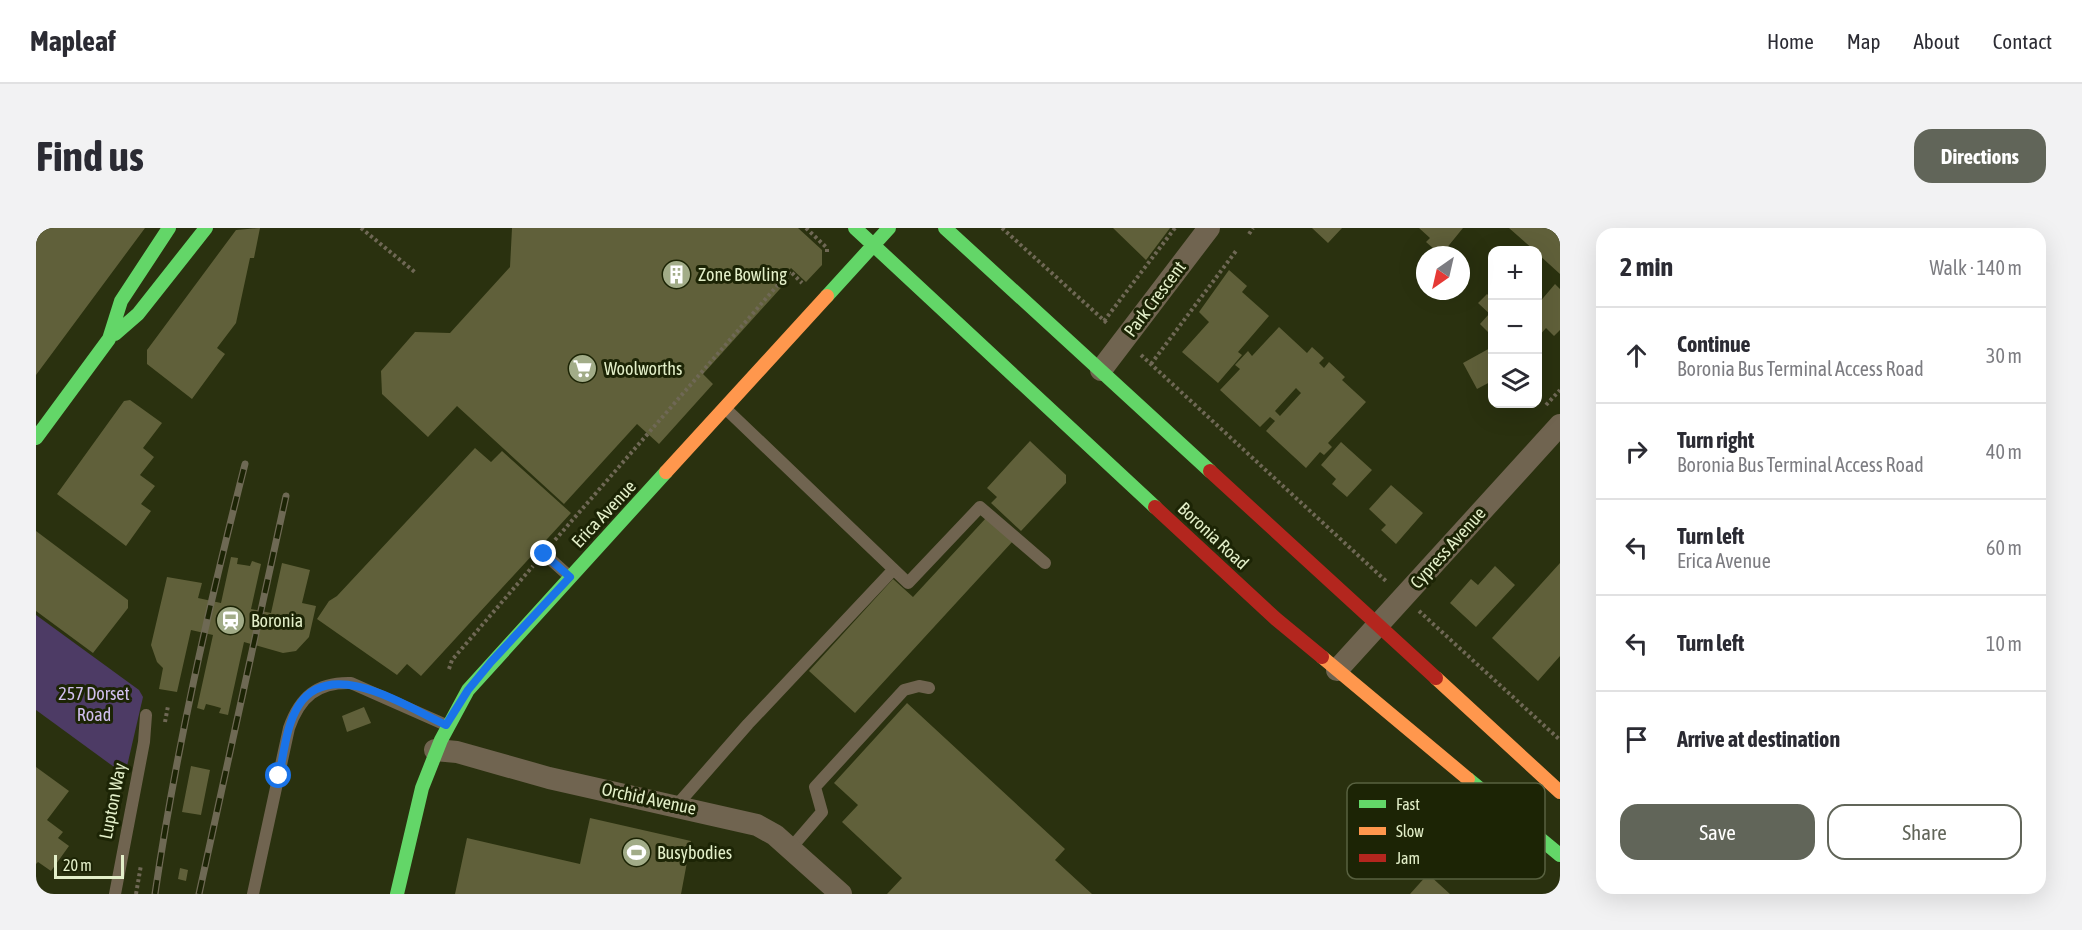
<!DOCTYPE html>
<meta charset="utf-8">
<style>
body{margin:0;font-family:"Asap Condensed",sans-serif;background:#f2f2f3;color:#2b2b33}
.controls{position:absolute;right:18px;top:18px;display:grid;overflow:hidden;border-radius:12px;box-shadow:0 6px 24px #0002}
.controls button{width:54px;height:54px;display:grid;place-items:center;padding:0;border:0;border-bottom:2px solid #e1e1e2;background:#fff;color:#2b2b33;font:30px sans-serif}
.compass{position:absolute;left:1380px;top:18px;width:54px;height:54px;border-radius:50%;background:#fff;box-shadow:0 6px 24px #0002;rotate:214deg}
.scale{position:absolute;left:18px;bottom:15px;width:70px;box-sizing:border-box;padding-left:6px;border:3px solid #e3efc9;border-top:0;font-size:16px;line-height:21px;white-space:nowrap;color:#e3efc9;-webkit-text-stroke:4px #1c2405;paint-order:stroke}
.stop{position:absolute;width:18px;height:18px;margin:-14px;border:4px solid #1a73e8;border-radius:50%;background:#fff}
.stop.end{background:#1a73e8;border-color:#fff;box-shadow:0 2px 6px #0008}
.list{margin:0;padding:0;list-style:none}
h2{display:flex;justify-content:space-between;align-items:center;height:78px;margin:0;padding:0 24px;font-size:26px}
h2 small{font-size:20px;font-weight:400;color:#7c7c81}
.list li{display:grid;grid-template-columns:39px 1fr auto;gap:18px;align-items:center;box-sizing:border-box;height:96px;padding:0 24px;border-top:2px solid #e1e1e2}
.list b{display:block;font-size:22px;white-space:nowrap}
.list p{margin:0;font-size:20px;white-space:nowrap;color:#7c7c81}
.list em{font-size:20px;font-style:normal;color:#7c7c81}
.actions{display:flex;gap:12px;padding:18px 24px}
.actions a{flex:1;padding:14px 0;border:2px solid #616559;border-radius:18px;text-align:center;font-size:21px;color:#616559}
.actions .main{background:#616559;color:#fff}
.icon{flex:none;width:33px;height:33px;fill:none;stroke:currentColor;stroke-width:2;stroke-linecap:round;stroke-linejoin:round}
.map{position:relative;flex:none;width:1524px;height:666px;overflow:hidden;border-radius:18px}
header{display:flex;align-items:center;gap:36px;box-sizing:border-box;height:84px;padding:0 30px;background:#fff;border-bottom:2px solid #e1e1e2}
header strong{font-size:28px}
nav{display:flex;gap:33px;margin-inline-start:auto;font-size:21px}
.intro{display:flex;align-items:center;justify-content:space-between;box-sizing:border-box;height:144px;padding:0 36px}
h1{margin:0;font-size:42px}
.button{padding:15px 27px;border-radius:18px;background:#616559;color:#fff;font-size:21px;font-weight:700}
main{display:flex;gap:36px;padding:0 36px}
aside{flex:1;background:#fff;border-radius:18px;box-shadow:0 6px 24px #0002}
.map>svg:first-child{display:block}
.green{fill:#4d3b65}
.building{fill:#60603a;fill-rule:evenodd}
.lines{fill:none;stroke-linecap:round;stroke-linejoin:round}
.path{stroke:#6f6855;stroke-width:4;stroke-dasharray:3 3;stroke-linecap:butt}
.lane{stroke:#706450;stroke-width:12}
.street{stroke:#706450;stroke-width:22}
.fast{stroke:#63d668;stroke-width:14}
.slow{stroke:#ff974d;stroke-width:14}
.jam{stroke:#b3261e;stroke-width:14}
.rail-casing{stroke:#6e6954;stroke-width:7}
.rail{stroke:#1c2405;stroke-width:4.5;stroke-dasharray:14;stroke-linecap:butt}
.route{stroke:#1a73e8;stroke-width:8}
.labels{text-anchor:middle;stroke-width:6;stroke-linejoin:round;paint-order:stroke}
.poi-label{font-size:18px;fill:#e3efc9;stroke:#1c2405;text-anchor:start}
.street-label{font-size:18px;fill:#e3efc9;stroke:#1c2405}
.park-label{font-size:18px;fill:#d1bfee;stroke:#1c2405}
.key{fill:#1c2405;stroke:#586140;stroke-width:1.5}
.key-label{font-size:16px;fill:#e3efc9}
</style>
<header>
<strong>Mapleaf</strong>
<nav><a>Home</a><a>Map</a><a>About</a><a>Contact</a></nav>
</header>
<div class="intro"><h1>Find us</h1><a class="button">Directions</a></div>
<main>
<div class="map">
<svg width="1524" height="666" viewBox="0 0 1524 666">
<rect width="100%" height="100%" fill="#2a310f"/>
<!-- green -->
<path class="green" d="M0,387L103,462L107,469L89,547L0,482Z"/>
<!-- building -->
<path class="building" d="M0,0H109L0,147Z
M224,0L218,30H214L200,95L181,120L189,126L156,171L111,136V122L200,2Z
M476,0H762L786,22V37L770,54L755,40L749,47L753,51L667,146L677,156L623,216L601,196L528,276L421,178L392,209L346,166L345,143L379,104L414,105L474,39Z
M1077,0H1134L1110,32Z
M1276,0H1306L1292,15Z
M1383,0H1427L1405,27L1390,14L1394,10Z
M1473,0H1524V46L1502,26V22H1498Z
M1193,42L1211,58L1206,64L1233,88L1202,124L1206,127L1182,155L1146,124L1173,94L1163,84Z
M1519,56L1524,61V102L1518,108L1510,100L1503,108L1502,76Z
M1451,66L1456,71V88L1442,75Z
M1453,86L1456,90V108L1444,96Z
M1243,99L1271,125L1276,119L1288,130L1283,135L1288,140L1293,134L1309,149L1306,152L1330,174L1292,215L1296,219L1288,227L1284,224L1270,240L1230,203L1239,193L1234,189L1224,199L1184,162L1204,141L1199,137L1212,123L1216,128ZM1260,160L1265,165L1244,188L1239,183Z
M1456,119V153L1441,161L1427,135Z
M94,172L126,195L107,220L118,229L104,247L119,258L105,276L115,283L90,318L21,266L88,173Z
M994,213L1030,247V255L985,303L955,275L961,269L951,260Z
M1305,214L1336,242L1311,269L1296,256L1300,251L1285,237Z
M439,220L455,234L466,223L535,285L385,448L371,436L361,447L281,391L293,373L301,368Z
M1355,257L1387,285L1360,316L1345,302L1350,297L1333,281Z
M950,290L977,313L819,485L773,443L857,351L877,369Z
M0,303L92,372V380L57,425L0,383Z
M195,329L202,330L201,336L208,337L214,338L216,333L225,336L215,381L235,385L246,335L274,342L266,375L280,378L273,409L260,423L247,425L208,414L192,487L183,485L185,480L178,478L170,476L168,482L161,480L177,407L155,402L141,464L123,461L127,440L121,434L115,417L131,349L166,355L162,370L185,375Z
M1524,335V428L1502,453L1456,410Z
M1459,338L1479,357L1440,399L1414,375L1435,351L1442,357Z
M871,475L1029,621L1019,632L1056,666H851L866,650L806,594L822,577L798,555Z
M328,479L335,495L311,504L306,488Z
M155,538L174,542L165,587L146,584Z
M0,539L33,563L11,592L27,604L22,610L33,618L15,643L2,634L0,636Z
M554,590L655,613L645,666H419L431,610L544,636Z
M144,640L152,642L150,653L142,651Z
M1392,646L1414,666H1374Z"/>
<g class="lines">
<!-- path -->
<path class="path" d="M325,0L380,45
M770,0L791,20V26
M966,0L1072,96
M1213,6L1217,0
M1068,93L1139,0
M1105,127L1351,354
M1115,136L1200,23
M1510,177L1524,162
M519,312L754,43L766,55
M1383,383L1524,512
M413,441L416,432L497,338
M129,494L132,478
M100,666L105,637"/>
<!-- lane -->
<path class="lane" d="M690,181L872,355L944,279L1009,335
M503,321L533,348
M641,577L712,496L857,342
M755,620L786,584L779,559L868,462L883,458L893,460
M79,666L108,514L110,487
M217,666L253,500C264,469 281,454 315,455L410,497"/>
<!-- street -->
<path class="street" d="M1065,142L1173,0
M1301,442L1524,197
M399,522L421,524L513,550L721,597L739,607L805,666"/>
<!-- fast -->
<path class="fast" d="M819,0L1119,279
M909,0L1174,243
M791,68L853,0
M79,106L102,86L170,0
M0,210L73,111L85,73L133,0
M1432,551L1524,627
M361,666L386,560L405,512L432,462L630,244"/>
<!-- slow -->
<path class="slow" d="M630,244L791,68
M1286,429L1432,551
M1400,450L1524,564"/>
<!-- jam -->
<path class="jam" d="M1174,243L1400,450
M1119,279L1240,391L1286,429"/>
<defs>
<path id="rail" d="M119,666C140,521 173,378 209,236
M163,666L250,268"/>
</defs>
<!-- rail casing -->
<use href="#rail" class="rail-casing"/>
<!-- rail -->
<use href="#rail" class="rail"/>
</g>
<g class="lines">
<!-- route -->
<path class="route" d="M243,548C248,525 250,497 263,477C295,428 371,479 410,497L432,462L455,434L534,349L508,326"/>
</g>
<!-- icons -->
<defs>
<symbol id="building-disc" viewBox="-11 -11 22 22"><circle r="9.5" fill="#a2ac88" stroke="#1c2405"/><path d="M-4-6H4V6H1V3H-1V6H-4ZM-2.5-4.3h1.7v1.8h-1.7ZM.8-4.3h1.7v1.8H.8ZM-2.5-1h1.7V.8h-1.7ZM.8-1h1.7V.8H.8Z" fill="#fff"/></symbol>
<symbol id="supermarket-disc" viewBox="-11 -11 22 22"><circle r="9.5" fill="#a2ac88" stroke="#1c2405"/><path d="M-6-5.5h2.5l.6 2H6L4.5 2H-2.5L-4.4-4H-6ZM-1.5 3.2a1.3 1.3 0 1 0 .1 0ZM3 3.2a1.3 1.3 0 1 0 .1 0Z" fill="#fff"/></symbol>
<symbol id="station-disc" viewBox="-11 -11 22 22"><circle r="9.5" fill="#a2ac88" stroke="#1c2405"/><path d="M-3-6H3Q5-6 5-4V2Q5 4 3 4L4.5 6H3L1.5 4h-3L-3 6H-4.5L-3 4Q-5 4-5 2V-4Q-5-6-3-6ZM-3.5-4v3h7v-3ZM-3.5 1v1.5H-2V1ZM2 1v1.5H3.5V1Z" fill="#fff"/></symbol>
<symbol id="stadium-disc" viewBox="-11 -11 22 22"><circle r="9.5" fill="#a2ac88" stroke="#1c2405"/><path d="M0-5a6.5 5 0 1 0 0 10a6.5 5 0 1 0 0-10ZM-3.5-1.8h7v3.6h-7Z" fill="#fff"/></symbol>
</defs>
<g fill-rule="evenodd">
<use href="#building-disc" x="624" y="30" width="33" height="33"/>
<use href="#supermarket-disc" x="530" y="124" width="33" height="33"/>
<use href="#station-disc" x="178" y="376" width="33" height="33"/>
<use href="#stadium-disc" x="584" y="608" width="33" height="33"/>
</g>
<g class="labels">
<!-- poi labels -->
<g class="poi-label">
<text x="662" y="53">Zone Bowling</text>
<text x="568" y="147">Woolworths</text>
<text x="215" y="399">Boronia</text>
<text x="621" y="631">Busybodies</text>
</g>
<!-- street labels -->
<g class="street-label">
<text transform="translate(1119 71) rotate(-53)" y="6">Park Crescent</text>
<text transform="translate(568 286) rotate(-47)" y="6">Erica Avenue</text>
<text transform="translate(1177 308) rotate(43)" y="6">Boronia Road</text>
<text transform="translate(1412 320) rotate(-48)" y="6">Cypress Avenue</text>
<text transform="translate(613 571) rotate(12)" y="6">Orchid Avenue</text>
<text transform="translate(77 573) rotate(-79)" y="6">Lupton Way</text>
</g>
<!-- park labels -->
<g class="park-label">
<text x="58" y="472">257 Dorset<tspan x="58" dy="21">Road</tspan></text>
</g>
</g>
<!-- legend -->
<rect x="1311" y="555" width="198" height="96" rx="9" class="key"/>
<rect x="1323" y="572" width="27" height="8" fill="#63d668"/>
<rect x="1323" y="599" width="27" height="8" fill="#ff974d"/>
<rect x="1323" y="626" width="27" height="8" fill="#b3261e"/>
<g class="key-label">
<text x="1360" y="582">Fast</text>
<text x="1360" y="609">Slow</text>
<text x="1360" y="636">Jam</text>
</g>
</svg>
<div class="controls">
<button>+</button>
<button>−</button>
<button><svg class="icon" aria-label="layers" viewBox="0 0 24 24"><path d="M12 4l9 5-9 5-9-5zM3 14l9 5 9-5"/></svg></button>
</div>
<svg class="compass" viewBox="-18 -18 36 36"><path d="M0-13l5 13h-10z" fill="#e53935"/><path d="M0 13l5-13h-10z" fill="#7c7c81"/></svg>
<div class="scale">20 m</div>
<div class="stop" style="left:243px;top:548px"></div>
<div class="stop end" style="left:508px;top:326px"></div>
</div>
<aside>
<h2>2 min<small>Walk · 140 m</small></h2>
<ul class="list">
<li><svg class="icon" aria-label="ahead" viewBox="0 0 24 24"><path d="M12 20V5M6 11l6-6 6 6"/></svg><div><b>Continue</b><p>Boronia Bus Terminal Access Road</p></div><em>30 m</em></li>
<li><svg class="icon" aria-label="right" viewBox="0 0 24 24"><path d="M7 20v-9h11M14 6l5 5-5 5"/></svg><div><b>Turn right</b><p>Boronia Bus Terminal Access Road</p></div><em>40 m</em></li>
<li><svg class="icon" aria-label="left" viewBox="0 0 24 24"><path d="M17 20v-9H6M10 6l-5 5 5 5"/></svg><div><b>Turn left</b><p>Erica Avenue</p></div><em>60 m</em></li>
<li><svg class="icon" aria-label="left" viewBox="0 0 24 24"><path d="M17 20v-9H6M10 6l-5 5 5 5"/></svg><div><b>Turn left</b></div><em>10 m</em></li>
<li><svg class="icon" aria-label="arrive" viewBox="0 0 24 24"><path d="M6 21V4h12l-3 4 3 4H6"/></svg><div><b>Arrive at destination</b></div></li>
</ul>
<div class="actions"><a class="main">Save</a><a>Share</a></div>
</aside>
</main>
